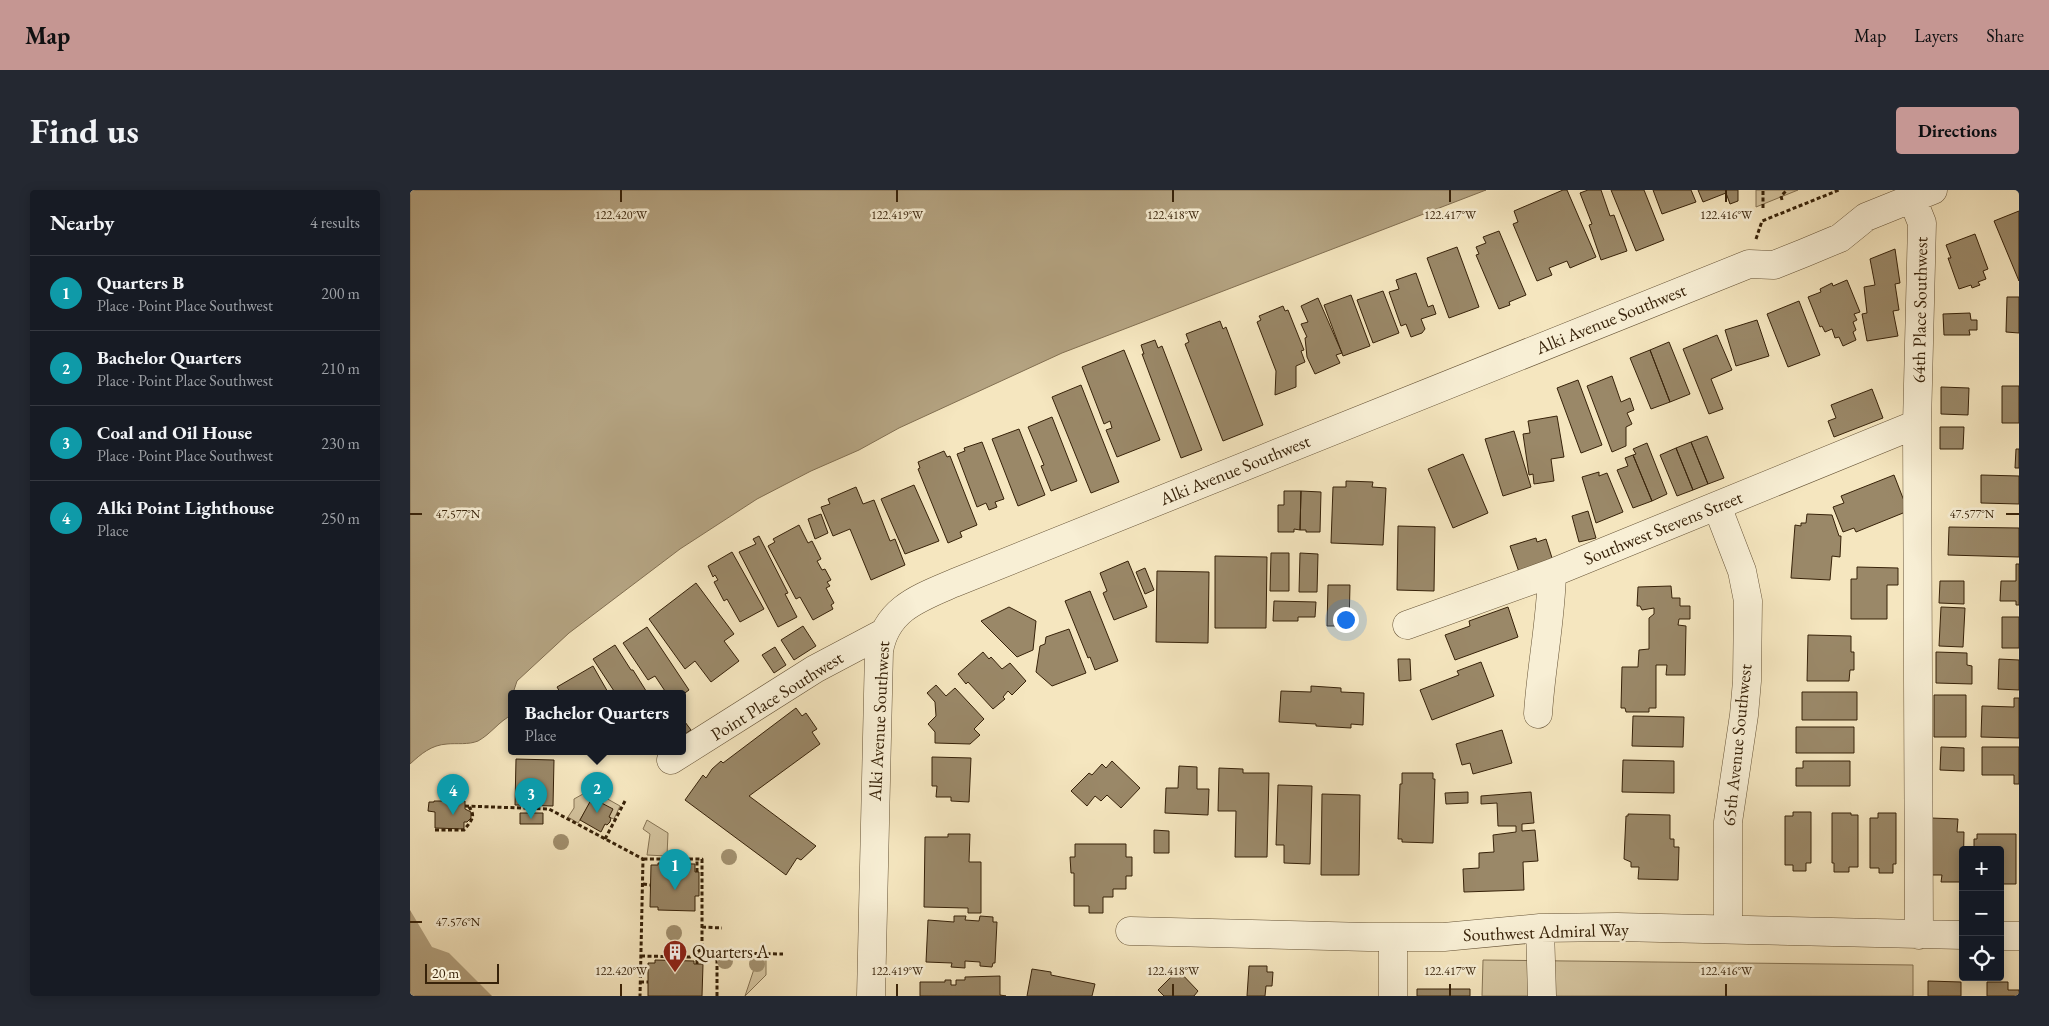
<!DOCTYPE html>
<meta charset="utf-8">
<style>
body{margin:0;font-family:"EB Garamond",serif;background:#242831;color:#f1f3f6}
.controls{position:absolute;right:15px;bottom:15px;display:grid;overflow:hidden;border-radius:5px;box-shadow:0 2px 12px #0003}
.controls button{width:45px;height:45px;display:grid;place-items:center;padding:0;border:0;border-bottom:1px solid #363941;background:#171b24;color:#f1f3f6;font:25px sans-serif}
.scale{position:absolute;left:15px;bottom:12px;width:74px;box-sizing:border-box;padding-left:5px;border:2px solid #372209;border-top:0;font-size:14px;line-height:18px;white-space:nowrap;color:#372209;-webkit-text-stroke:4px #f8efd5;paint-order:stroke}
.you{position:absolute;left:935px;top:429px;width:18px;height:18px;margin:-12px;border:4px solid #fff;border-radius:50%;background:#1a73e8;box-shadow:0 0 0 8px #1a73e833}
.badge{display:grid;place-items:center;width:32px;height:32px;border-radius:50%;background:#c59692;color:#fff;font-size:16px;font-weight:700}
.pin{position:absolute;translate:-50% -41px;filter:drop-shadow(0 1px 2px #0008)}
.pin::after{content:'';position:absolute;top:26px;width:18px;height:15px;background:inherit;clip-path:polygon(0 0,100% 0,50% 100%)}
.popup{position:absolute;left:98px;top:500px;width:178px;height:65px;box-sizing:border-box;display:grid;place-content:center;border-radius:5px;background:#171b24;filter:drop-shadow(0 1px 4px #0005);font-size:16px;white-space:nowrap;color:#9ea1a6}
.popup b{font-size:19px;color:#f1f3f6}
.popup::after{content:'';position:absolute;left:50%;top:100%;margin-left:-10px;border:10px solid transparent;border-top-color:#171b24}
.list{margin:0;padding:0;list-style:none}
h2{display:flex;justify-content:space-between;align-items:center;height:65px;margin:0;padding:0 20px;font-size:21px}
h2 small{font-size:16px;font-weight:400;color:#9ea1a6}
.list li{display:grid;grid-template-columns:32px 1fr auto;gap:15px;align-items:center;box-sizing:border-box;height:75px;padding:0 20px;border-top:1px solid #363941}
.list b{display:block;font-size:19px;white-space:nowrap}
.list p{margin:0;font-size:16px;white-space:nowrap;color:#9ea1a6}
.list em{font-size:16px;font-style:normal;color:#9ea1a6}
.icon{flex:none;width:28px;height:28px;fill:none;stroke:currentColor;stroke-width:2;stroke-linecap:round;stroke-linejoin:round}
.map{position:relative;flex:none;width:1609px;height:806px;overflow:hidden;border-radius:5px}
header{display:flex;align-items:center;gap:30px;box-sizing:border-box;height:70px;padding:0 25px;background:#c59692;color:#111}
header strong{font-size:24px}
nav{display:flex;gap:28px;margin-inline-start:auto;font-size:18px}
.intro{display:flex;align-items:center;justify-content:space-between;box-sizing:border-box;height:120px;padding:0 30px}
h1{margin:0;font-size:35px}
.button{padding:12px 22px;border-radius:5px;background:#c59692;color:#111;font-size:18px;font-weight:700}
main{display:flex;gap:30px;padding:0 30px}
aside{flex:1;background:#171b24;border-radius:5px;box-shadow:0 2px 12px #0003}
.map>svg:first-child{display:block}
.green{fill:#d5c5a0;stroke:#867454}
.water{fill:#b4a381;stroke:#826f51}
.pier{fill:#f5e6bf}
.building{fill:#9a8868;stroke:#372209}
.lines{fill:none;stroke-linecap:round;stroke-linejoin:round}
.minor-casing{stroke:#665336;stroke-width:29}
.path{stroke:#372209;stroke-width:3;stroke-dasharray:4 2.5;stroke-linecap:butt}
.minor{stroke:#f8efd5;stroke-width:28}
.tree{fill:#a29170}
.ticks{fill:none;stroke:#372209;stroke-width:2}
.labels{text-anchor:middle;stroke-width:5;stroke-linejoin:round;paint-order:stroke}
.street-label{font-size:18px;fill:#372209;stroke:#f8efd5}
.poi-label{font-size:18px;fill:#372209;stroke:#f8efd5;text-anchor:start}
.ticks-label{font-size:12px;text-anchor:middle;fill:#372209;stroke:#f8efd5;stroke-width:5;stroke-linejoin:round;paint-order:stroke}
</style>
<header>
<strong>Map</strong>
<nav><a>Map</a><a>Layers</a><a>Share</a></nav>
</header>
<div class="intro"><h1>Find us</h1><a class="button">Directions</a></div>
<main>
<aside>
<h2>Nearby<small>4 results</small></h2>
<ul class="list">
<li><span class="badge" style="background:#0f9aa8">1</span><div><b>Quarters B</b><p>Place · Point Place Southwest</p></div><em>200 m</em></li>
<li><span class="badge" style="background:#0f9aa8">2</span><div><b>Bachelor Quarters</b><p>Place · Point Place Southwest</p></div><em>210 m</em></li>
<li><span class="badge" style="background:#0f9aa8">3</span><div><b>Coal and Oil House</b><p>Place · Point Place Southwest</p></div><em>230 m</em></li>
<li><span class="badge" style="background:#0f9aa8">4</span><div><b>Alki Point Lighthouse</b><p>Place</p></div><em>250 m</em></li>
</ul>
</aside>
<div class="map">
<svg width="1609" height="806" viewBox="0 0 1609 806">
<rect width="100%" height="100%" fill="#f5e6bf"/>
<filter id="stains"><feTurbulence type="fractalNoise" baseFrequency=".004" numOctaves="4"/><feColorMatrix values="0 0 0 0 .2 0 0 0 0 .09 0 0 0 0 .02 0 0 0 .5 -.17"/></filter>
<radialGradient id="worn" r=".72"><stop offset=".6" stop-color="#630" stop-opacity="0"/><stop offset="1" stop-color="#630" stop-opacity=".3"/></radialGradient>
<!-- green -->
<path class="green" d="M1346,0H1388L1346,17Z
M173,604L194,607L210,616L204,629L199,627L183,608L168,633L158,627L164,618V609Z
M237,630L258,643L257,666L237,665L240,644L233,639Z
M356,767V785L335,806L344,779V768Z
M1073,770L1503,775V806H1072Z"/>
<!-- water -->
<path class="water" d="M0,0H1076L652,163L489,238L449,260L401,281L347,309L270,359L159,443L107,491L104,500L109,504H102V525C89,531 81,544 68,551C58,555 47,553 37,554C21,555 11,564 0,574Z
M0,694L86,806H0Z"/>
<!-- pier -->
<path class="pier" d="M0,692L2,693L89,806H82L39,763L22,757L0,720Z"/>
<!-- building -->
<path class="building" d="M1153,0H1157L1186,67L1160,78L1157,71L1139,78L1142,85L1127,91L1103,34L1108,32L1104,21Z
M1178,0H1191L1200,26L1204,25L1217,61L1191,70L1179,35L1182,34L1170,3Z
M1201,0H1234L1254,50L1226,61Z
M1243,0H1281L1286,12L1252,24Z
M1288,0H1328V11L1320,14L1316,3L1293,12Z
M1609,21V91L1584,31Z
M1089,41L1116,105L1099,112L1100,115L1089,119L1066,65L1069,64L1066,57L1076,53L1073,47Z
M1565,44L1578,79L1573,81L1576,89L1568,92L1570,95L1562,98L1561,95L1549,99L1538,68H1541L1536,55Z
M1047,57L1069,117L1039,128L1017,68Z
M1485,59L1490,93L1485,94L1489,120L1483,121L1488,146L1457,151L1452,124L1457,123L1454,97L1465,95L1460,69Z
M1006,83L1018,117L1023,115L1026,124L1011,129L1015,139L1012,143L1001,147L996,134L991,136L979,102L989,99L986,90Z
M1437,90L1450,122L1444,124L1447,130L1443,132L1446,140L1443,142L1446,150L1433,156L1429,147L1425,148L1422,139L1415,142L1412,136L1410,137L1398,107L1411,102L1410,99L1422,93L1423,96Z
M973,101L989,143L963,153L947,110Z
M941,105L960,156L933,166L914,115Z
M1597,107H1609V143L1596,142Z
M908,108L932,163L926,165L930,173L905,184L897,167L895,148L897,147L891,134L898,132L891,116Z
M1389,111L1410,165L1378,177L1357,124Z
M873,116L875,121L878,120L894,160L891,161L895,172L886,176V197L865,205L866,181L847,132L851,130L849,126Z
M1560,123L1561,130H1567V140H1559L1560,145H1534L1533,124Z
M1347,130L1359,166L1326,176L1315,140Z
M810,131L813,139L816,137L853,235L813,251L775,154L779,152L776,144Z
M1307,145L1322,180L1301,189L1313,219L1299,224L1273,159Z
M745,150L748,158L752,156L792,260L771,268L732,164H734L731,155Z
M1259,152L1280,204L1260,212L1240,160Z
M714,160L750,250L707,267L696,240L702,238L700,231L694,234L672,177Z
M1240,160L1260,212L1241,219L1220,168Z
M1202,186L1211,212L1220,208L1224,220L1217,223L1222,234L1216,237V256L1202,262L1177,196Z
M1168,190L1192,255L1171,263L1147,198Z
M671,195L709,292L681,303L642,207Z
M1592,196H1609V233H1592Z
M1531,197L1559,198L1558,225L1531,224Z
M1462,199L1473,228L1424,247L1418,231L1426,228L1421,215Z
M1147,226L1154,267L1141,269L1144,291L1124,294L1123,284L1119,285L1113,244L1120,243L1118,231Z
M642,227L667,291L641,301L631,276L634,275L618,237Z
M1530,237H1554L1553,259H1530Z
M609,239L635,305L608,316L582,249Z
M1104,241L1121,297L1093,306L1075,249Z
M1297,246L1314,288L1298,294L1281,252Z
M572,252L594,309L585,312L587,317L579,320L576,313L567,317L547,264L555,261L554,258Z
M1281,252L1298,294L1283,300L1266,258Z
M1237,253L1257,304L1242,311L1223,265L1226,264L1223,259Z
M1266,258L1283,300L1267,306L1250,265Z
M1606,259H1609V278H1605Z
M534,261L537,267L540,266L567,335L550,342L552,347L538,353L508,279L510,278L508,272Z
M1053,264L1078,323L1043,338L1018,279Z
M1223,265L1242,311L1223,318L1207,280L1218,276L1215,268Z
M1189,282V286L1197,283L1213,322L1186,333L1172,287Z
M1484,285L1498,321L1446,342L1444,338L1433,342L1423,317L1434,313L1431,306Z
M1571,285L1609,286V314L1571,313Z
M936,291L963,292L962,297L976,298L973,355L921,353L923,297H936Z
M504,295L529,351L495,364L471,309Z
M446,297L453,314L464,310L480,351L485,349L495,375L461,390L440,339L423,346L411,317L420,314L418,309Z
M874,301H891L890,340L884,339V342H868V315H874Z
M891,301L911,302L910,342H896V340H890Z
M1178,321L1186,348L1169,352L1162,326Z
M411,324L418,343L405,349L398,329Z
M1397,324L1422,325L1429,346H1431L1430,367L1422,366L1420,390L1381,388L1385,335L1391,336V333H1396Z
M389,335L398,353L402,351L411,369L407,371L412,380L415,379L421,390L417,392L420,396L416,398L424,413L421,415L423,419L403,430L390,407L386,409L358,356L365,352L363,349Z
M988,336L1025,337L1024,401L987,400Z
M1539,337L1609,338V367L1538,365Z
M349,346L378,403L375,404L387,427L368,437L329,362L346,354L343,349Z
M1126,348L1127,352L1136,349L1143,371L1109,382L1100,356Z
M322,362L354,419L330,432L317,409L314,411L304,392L308,390L305,385L303,387L298,376Z
M861,363H879V401H860Z
M890,363L908,364L907,402H889Z
M805,366L857,367L856,438H805Z
M718,371L737,417L704,430L693,403L697,401L690,383Z
M1606,374H1609V415H1606V411H1590L1591,391H1606Z
M1447,377L1488,378V395H1477V429H1441V389H1447Z
M735,378L744,400L735,404L726,382Z
M747,381L799,382L798,453L746,452Z
M1530,391H1554V414L1529,413Z
M286,393L324,444L314,451L329,471L301,492L285,471L275,479L239,429Z
M918,395H940L939,436H917Z
M1261,396L1262,408H1270V416H1280V429H1269L1268,435L1276,436L1275,485H1256L1257,475H1246V518H1239V522H1216L1215,518H1211L1212,477H1228L1229,460L1239,459V428L1244,424V418L1232,420L1230,416H1227L1228,397Z
M680,401L708,471L685,480L680,467L678,468L655,411Z
M864,411L906,412L905,427H888V431H863Z
M599,417L626,431L623,460L607,467L571,431Z
M1098,417L1108,447L1045,470L1035,445L1060,436L1059,431Z
M1531,417L1555,418L1553,457L1529,456Z
M1592,427H1609V458H1592Z
M393,436L406,456L384,470L371,450Z
M237,437L279,500L272,505L257,504L245,486L238,490L213,453Z
M659,439L676,483L642,496L626,482L630,456L635,454L636,447Z
M1398,445L1441,446V462H1444V480H1440L1439,491H1397Z
M205,455L221,480H223L238,504H206L183,469Z
M365,457L376,475L364,483L352,465Z
M573,462L579,469L581,467L592,479L600,473L616,491L602,505L598,501L593,507L595,509L583,519L558,492L556,494L548,484Z
M1526,462L1557,463V475L1562,476V494L1526,493Z
M988,469H1000L1001,490L989,491Z
M1589,469L1609,470V500L1588,499Z
M1071,472L1084,506L1022,530L1010,500L1049,485L1047,481Z
M183,476L199,504H151L147,497Z
M526,495L536,506L545,498L574,529L564,539L570,545L560,554L525,553V542L518,534L526,526L525,512L517,503Z
M901,496L931,498V502L954,503L953,535L941,534V538L906,536V534L869,532L871,501L901,502Z
M1392,502H1447V530H1392Z
M1524,505H1556V547H1524Z
M1604,508H1609V548L1571,547L1572,516L1604,517Z
M386,518L392,526L396,523L407,539L402,542L410,554L339,606L406,656L391,670L387,668L376,685L275,610L293,585L296,588L302,579L311,571L313,573Z
M1223,526L1274,527L1273,557L1222,556Z
M272,528L281,540L272,546Z
M1386,537H1444V563H1386Z
M1092,540L1102,573L1063,584L1060,573L1052,575L1046,554Z
M1531,557L1554,558V581L1530,580Z
M1572,557H1609V594H1604V585H1572Z
M522,567L561,568L559,612L541,611V607H526L527,596H522Z
M106,569L144,570L143,616L105,615Z
M1213,570L1264,571V603L1212,602Z
M702,571L730,598L711,618L697,605L691,611L685,606L677,616L661,601L679,583L682,585L692,574L696,578Z
M1393,571H1440V596H1386V578H1393Z
M769,576L787,577V599H799L798,625L755,623L756,598H768Z
M809,578L833,579V583H859L857,667H825L826,621H808Z
M992,583H1023V589H1025L1023,653L992,652V649H988L990,594H992Z
M868,595L902,596L900,674L874,673V655H866Z
M1058,602V613L1036,614L1035,603Z
M1121,602L1124,633L1112,634V641L1125,640L1128,671L1113,672L1114,700L1054,702L1053,679L1069,678V663L1084,662L1083,645L1106,642V636H1088L1087,613L1071,614V606Z
M912,604L950,605L949,685H911Z
M182,608L203,619L199,627L201,628L200,632L197,635L195,634L191,642L170,630Z
M24,611H55V619L61,622V628L57,632H54V639L25,638V622L18,621L19,612H24Z
M1383,622H1401V673H1396V681H1383V675H1375V626H1383Z
M110,623H133V634H110Z
M1422,623H1441V625H1448V677H1439V682H1424V673H1422Z
M1468,623H1486V674H1483V683H1469V678H1460V628H1468Z
M1218,624L1260,625V649H1264V657H1269L1268,690L1228,689L1229,677H1221V672L1214,669L1216,626H1218Z
M1521,628L1548,629L1547,642H1554L1553,692H1531L1532,685H1520Z
M744,640L759,641V663H744Z
M538,644H560L559,672H571V723H558V718L514,717L515,647H538Z
M1567,644H1606V694H1590V660H1564V649H1567Z
M665,654H716V667H722V686H716V699H703V707H693V723H679V716H664V683H661L660,667H665Z
M248,673L285,674V682H289V706H285V721L248,720V717H240L241,675H248Z
M544,726H556L555,730L569,731L570,726L583,727V732H587L585,773H583L582,777L570,776V772L555,771V778L541,777L542,773L516,772L518,730L544,732Z
M245,770L284,771V774H293L292,806H238V773H245Z
M839,776H857V782H863L862,796H856L855,806H837Z
M622,779L641,782V785L685,794L682,806H617Z
M768,780L788,801L784,806H754L748,800Z
M590,786V805L596,806H510V792H535V790H541V795H546V790H555V787Z
M1518,791L1551,792V806H1518Z
M1577,792H1598V800H1609V806H1577Z
M1007,799H1060V806H1007Z"/>
<g class="lines">
<defs>
<path id="minor" d="M1502,8L1512,33L1507,234L1509,745
M1307,316L1332,381L1338,411L1337,491L1334,525L1318,632V739
M997,435L1142,383L1507,234
M1128,524C1131,477 1141,430 1142,383
M261,570L405,479L473,443
M1130,738L1132,806
M720,741L958,747H1034L1130,738L1207,737L1553,745
M1590,746H1609
M461,806L469,461C476,419 509,408 544,393L1339,74L1364,75L1394,63L1430,48L1456,27L1523,0
M983,806V747"/>
</defs>
<!-- minor casing -->
<use href="#minor" class="minor-casing"/>
<!-- path -->
<path class="path" d="M1372,10L1371,6L1377,0
M1353,18V0
M1346,49L1352,31L1429,0
M55,616L139,619L233,669L230,806
M25,640H54C60,632 67,627 59,617
M195,649L215,611
M287,682V669
M233,694L240,695
M292,737L312,738
M292,759L307,763L373,764
M231,766L280,767L292,759V669H233
M287,774V761
M230,792H238
M307,806V763"/>
<!-- minor -->
<use href="#minor" class="minor"/>
</g>
<!-- trees -->
<g class="tree">
<circle cx="151" cy="652" r="8"/>
<circle cx="319" cy="667" r="8"/>
<circle cx="264" cy="743" r="8"/>
<circle cx="315" cy="771" r="8"/>
<circle cx="347" cy="774" r="8"/>
</g>
<!-- ticks -->
<path class="ticks" d="M211,0V12M487,0V12M763,0V12M1040,0V12M1316,0V12M0,324H12M1596,324H1609M0,732H12M211,794V806M487,794V806M763,794V806M1040,794V806M1316,794V806"/>
<!-- icons -->
<defs>
<symbol id="building-pin" viewBox="-11 -11 22 30"><path d="M0 17L-7.5 6A9.5 9.5 0 1 1 7.5 6Z" fill="#8f2418" stroke="#f8efd5"/><path d="M-4-6H4V6H1V3H-1V6H-4ZM-2.5-4.3h1.7v1.8h-1.7ZM.8-4.3h1.7v1.8H.8ZM-2.5-1h1.7V.8h-1.7ZM.8-1h1.7V.8H.8Z" fill="#fff"/></symbol>
</defs>
<g fill-rule="evenodd">
<use href="#building-pin" x="251" y="748" width="28" height="38"/>
</g>
<g class="labels">
<!-- street labels -->
<g class="street-label">
<text transform="translate(1510 120) rotate(-89)" y="6">64th Place Southwest</text>
<text transform="translate(1201 129) rotate(-22)" y="6">Alki Avenue Southwest</text>
<text transform="translate(825 280) rotate(-22)" y="6">Alki Avenue Southwest</text>
<text transform="translate(1253 338) rotate(-22)" y="6">Southwest Stevens Street</text>
<text transform="translate(367 506) rotate(-32)" y="6">Point Place Southwest</text>
<text transform="translate(469 531) rotate(-87)" y="6">Alki Avenue Southwest</text>
<text transform="translate(1327 555) rotate(-84)" y="6">65th Avenue Southwest</text>
<text transform="translate(1136 742) rotate(-2)" y="6">Southwest Admiral Way</text>
</g>
<!-- poi labels -->
<g class="poi-label">
<text x="282" y="768">Quarters A</text>
</g>
</g>
<g class="ticks-label">
<text x="211" y="29">122.420°W</text>
<text x="487" y="29">122.419°W</text>
<text x="763" y="29">122.418°W</text>
<text x="1040" y="29">122.417°W</text>
<text x="1316" y="29">122.416°W</text>
<text x="48" y="328">47.577°N</text>
<text x="1562" y="328">47.577°N</text>
<text x="48" y="736">47.576°N</text>
<text x="211" y="785">122.420°W</text>
<text x="487" y="785">122.419°W</text>
<text x="763" y="785">122.418°W</text>
<text x="1040" y="785">122.417°W</text>
<text x="1316" y="785">122.416°W</text>
</g>
<rect width="100%" height="100%" filter="url(#stains)"/>
<rect width="100%" height="100%" fill="url(#worn)"/>
</svg>
<div class="controls">
<button>+</button>
<button>−</button>
<button><svg class="icon" aria-label="locate" viewBox="0 0 24 24"><circle cx="12" cy="12" r="6"/><path d="M12 2v4M12 18v4M2 12h4M18 12h4"/></svg></button>
</div>
<div class="scale">20 m</div>
<div class="you"></div>
<div class="pin badge" style="left:265px;top:700px;background:#0f9aa8">1</div>
<div class="pin badge" style="left:187px;top:623px;background:#0f9aa8">2</div>
<div class="popup"><b>Bachelor Quarters</b>Place</div>
<div class="pin badge" style="left:121px;top:629px;background:#0f9aa8">3</div>
<div class="pin badge" style="left:43px;top:625px;background:#0f9aa8">4</div>
</div>
</main>
